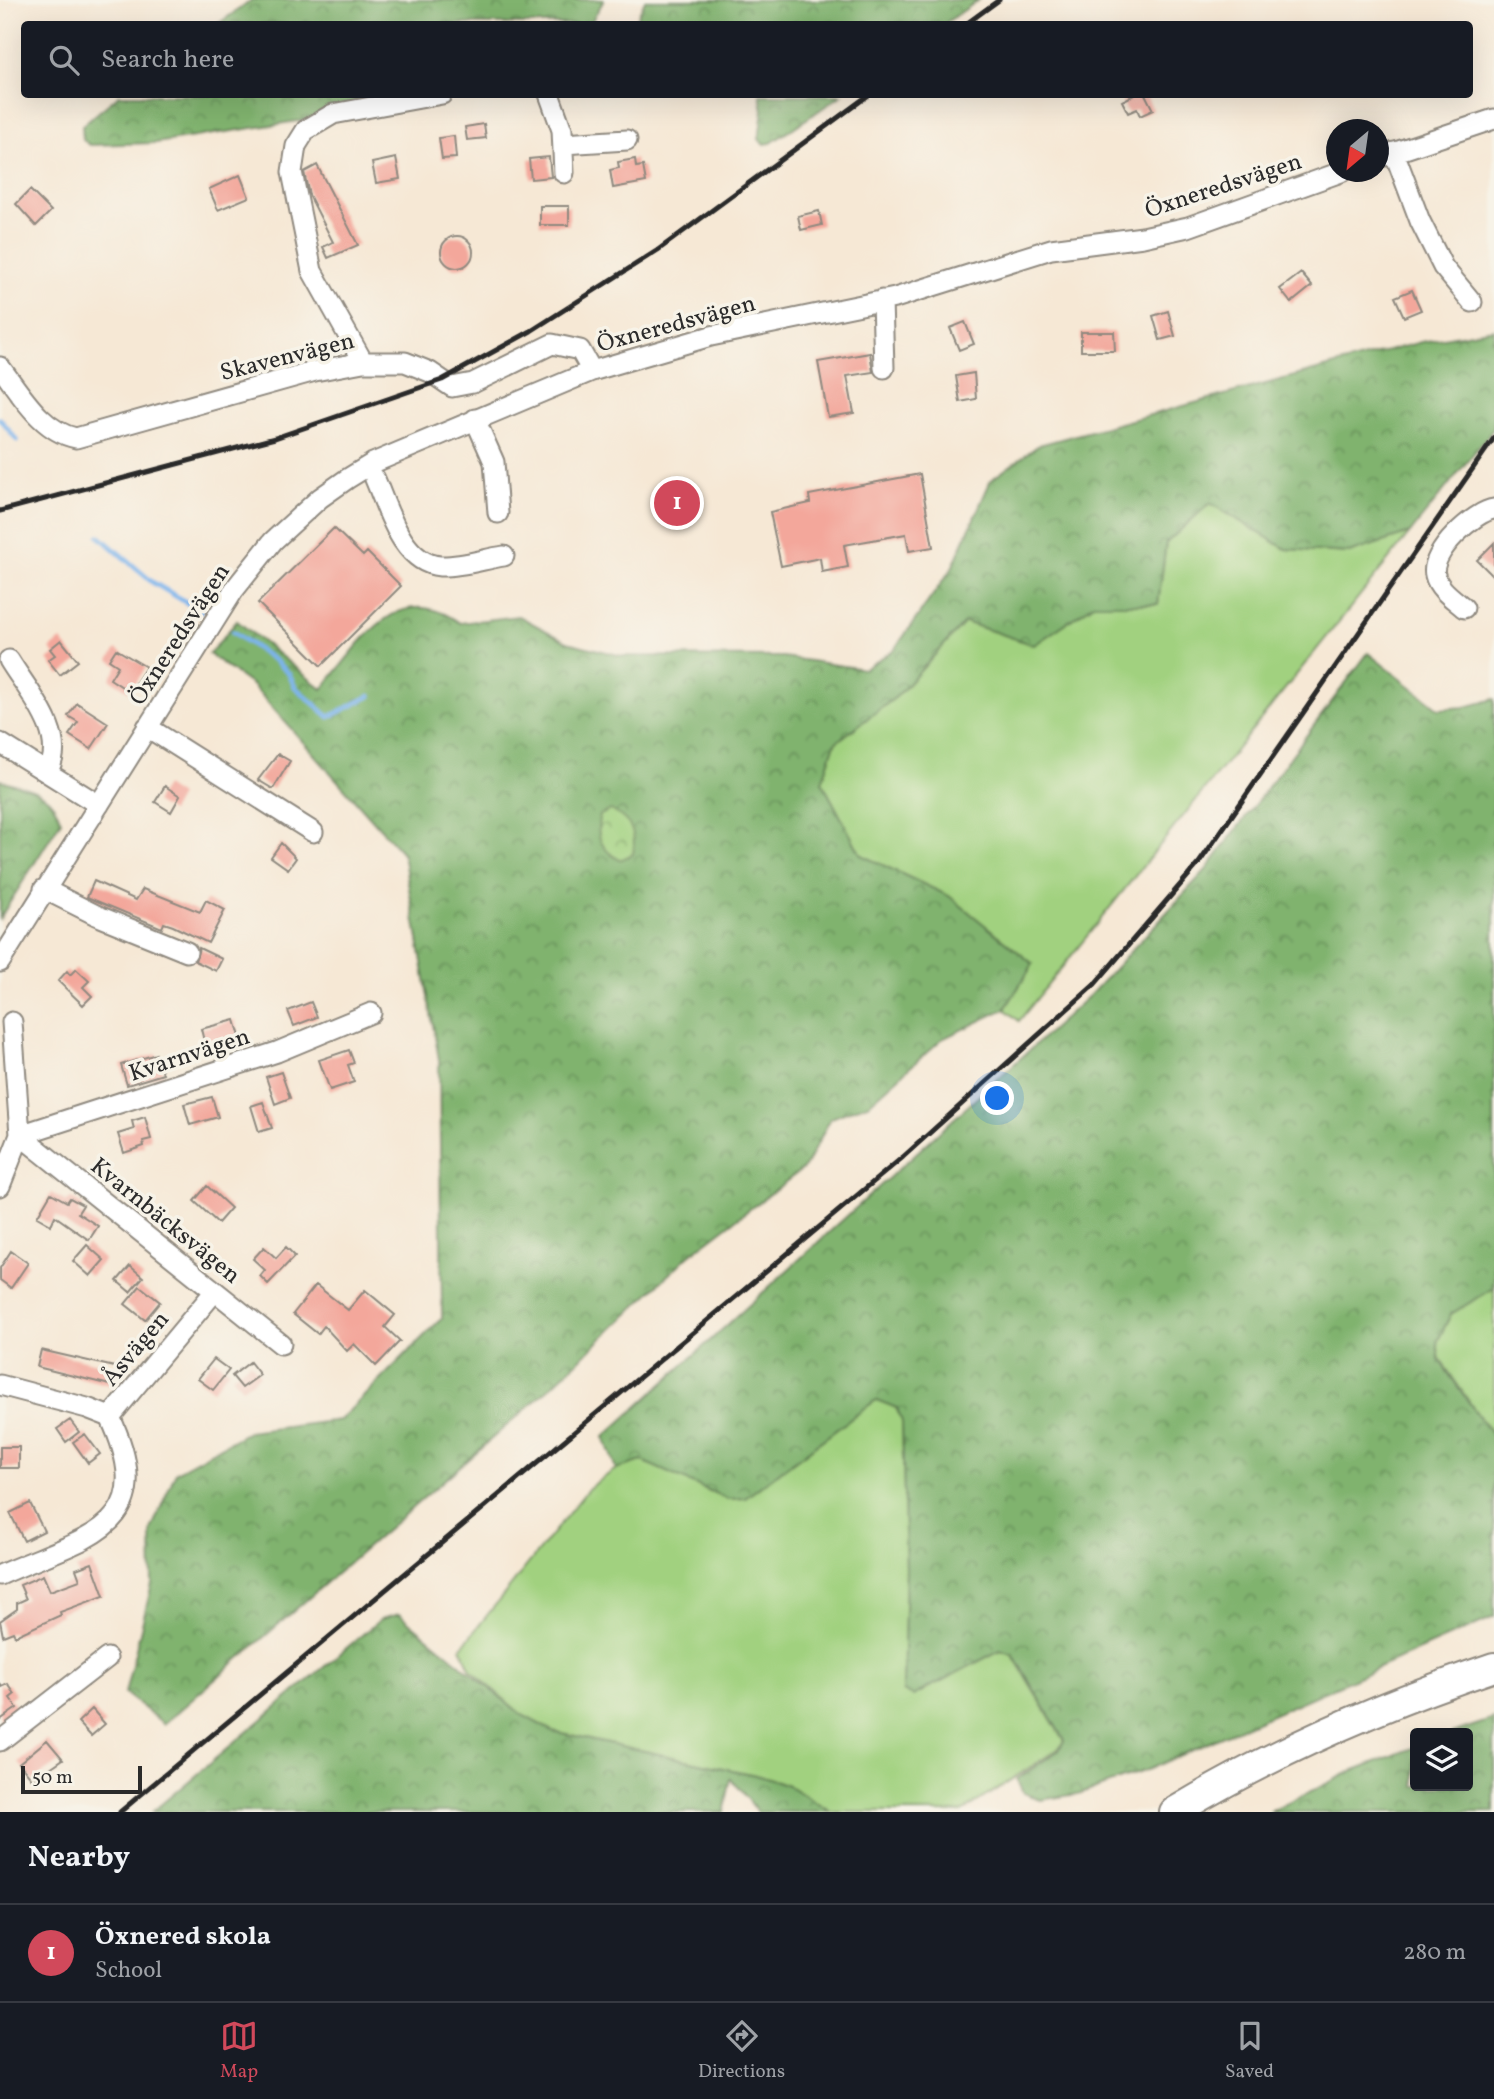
<!DOCTYPE html>
<meta charset="utf-8">
<style>
body{margin:0;font-family:Vollkorn,serif;background:#242831;color:#f1f3f6}
.controls{position:absolute;right:21px;bottom:21px;display:grid;overflow:hidden;border-radius:7px;box-shadow:0 7px 28px #0002}
.controls button{width:63px;height:63px;display:grid;place-items:center;padding:0;border:0;border-bottom:2px solid #363941;background:#171b24;color:#f1f3f6;font:35px sans-serif}
.compass{position:absolute;left:1326px;top:119px;width:63px;height:63px;border-radius:50%;background:#171b24;box-shadow:0 7px 28px #0002;rotate:209deg}
.scale{position:absolute;left:21px;bottom:18px;width:121px;box-sizing:border-box;padding-left:7px;border:4px solid #2b2b2b;border-top:0;font-size:19px;line-height:24px;white-space:nowrap;color:#2b2b2b;-webkit-text-stroke:5px #f7f3e8;paint-order:stroke}
.you{position:absolute;left:998px;top:1099px;width:24px;height:24px;margin:-18px;border:5px solid #fff;border-radius:50%;background:#1a73e8;box-shadow:0 0 0 10px #1a73e833}
.badge{display:grid;place-items:center;width:46px;height:46px;border-radius:50%;background:#d1495b;color:#fff;font-size:23px;font-weight:700}
.pin{position:absolute;translate:-50% -50%;border:4px solid #fff;box-shadow:0 2px 7px #0006}
.list{margin:0;padding:0;list-style:none}
h2{display:flex;justify-content:space-between;align-items:center;height:91px;margin:0;padding:0 28px;font-size:30px}
h2 small{font-size:23px;font-weight:400;color:#9ea1a6}
.list li{display:grid;grid-template-columns:46px 1fr auto;gap:21px;align-items:center;box-sizing:border-box;height:98px;padding:0 28px;border-top:2px solid #363941}
.list b{display:block;font-size:26px;white-space:nowrap}
.list p{margin:0;font-size:23px;white-space:nowrap;color:#9ea1a6}
.list em{font-size:23px;font-style:normal;color:#9ea1a6}
.icon{flex:none;width:38px;height:38px;fill:none;stroke:currentColor;stroke-width:2;stroke-linecap:round;stroke-linejoin:round}
.map{position:relative;flex:none;width:1494px;height:1812px;overflow:hidden}
.search{position:absolute;background:#171b24;box-shadow:0 7px 28px #0002;left:21px;right:21px;top:21px;height:77px;display:flex;align-items:center;gap:18px;box-sizing:border-box;padding:0 24px;border-radius:7px;color:#9ea1a6;font-size:26px}
.sheet{height:189px;background:#171b24}
nav{display:flex;justify-content:space-around;align-items:center;box-sizing:border-box;height:98px;border-top:2px solid #363941;background:#171b24;font-size:19px;color:#9ea1a6}
nav a{display:grid;justify-items:center;gap:4px}
nav .on{color:#d1495b}
.map>svg:first-child{display:block}
.grass{fill:#a1d17f;stroke:#667e55;stroke-width:2}
.forest{fill:url(#forest-crowns);stroke:#566f4c;stroke-width:2}
.park{fill:url(#park-crowns);stroke:#667e55;stroke-width:2}
.lines{fill:none;stroke-linecap:round;stroke-linejoin:round}
.stream{stroke:#7cb4ec;stroke-width:5}
.building{fill:#f3a79b}
.minor-casing{stroke:#908a80;stroke-width:23}
.highway-casing{stroke:#908a80;stroke-width:32}
.minor{stroke:#fff;stroke-width:19}
.highway{stroke:#fff;stroke-width:28}
.rail{stroke:#2b2b2b;stroke-width:5}
.labels{text-anchor:middle;stroke-width:7;stroke-linejoin:round;paint-order:stroke}
.street-label{font-size:24px;fill:#2b2b2b;stroke:#f7f3e8}
</style>
<div class="map">
<svg width="1494" height="1812" viewBox="0 0 1494 1812">
<defs>
<pattern id="forest-crowns" width="20" height="18" patternUnits="userSpaceOnUse" patternTransform="scale(1.75)"><rect width="20" height="18" fill="#80b36e"/><path d="M2 6a3 3 0 1 1 6 0M12 15a3 3 0 1 1 6 0" fill="none" stroke="#69925b"/></pattern>
<pattern id="park-crowns" width="20" height="18" patternUnits="userSpaceOnUse" patternTransform="scale(1.75)"><rect width="20" height="18" fill="#a1d17f"/><path d="M2 6a3 3 0 1 1 6 0M12 15a3 3 0 1 1 6 0" fill="none" stroke="#83aa68"/></pattern>
</defs>
<rect width="100%" height="100%" fill="#f7f3e8"/>
<filter id="ink" filterUnits="userSpaceOnUse"><feTurbulence type="fractalNoise" baseFrequency=".0143" numOctaves="2"/><feDisplacementMap in="SourceGraphic" scale="14" xChannelSelector="R" yChannelSelector="G"/><feConvolveMatrix kernelMatrix="1 2 1 2 8 2 1 2 1" color-interpolation-filters="sRGB"/></filter>
<filter id="wash" filterUnits="userSpaceOnUse"><feTurbulence type="fractalNoise" baseFrequency=".00686" numOctaves="4" result="noise"/><feDisplacementMap in="SourceGraphic" scale="28" xChannelSelector="R" yChannelSelector="G"/><feGaussianBlur stdDeviation="1.57" result="paint"/><feColorMatrix in="noise" values="0 0 0 0 0 0 0 0 0 0 0 0 0 0 0 0 0 1.4 0 .05"/><feComposite in="paint" operator="in"/></filter>
<g filter="url(#wash)">
<rect width="100%" height="100%" fill="#f6e8d5"/>
<!-- grass -->
<path class="grass" d="M1210,503L1286,549L1349,553L1410,533L1019,1021L1005,1009L1033,964L949,896L861,855L822,782L835,743L897,696L965,622L1034,645L1094,604H1158L1166,543Z
M1494,1288V1438L1440,1359L1437,1342L1451,1314Z
M877,1399L896,1408L902,1421L906,1569L903,1691L913,1696L1000,1650L1012,1654L1064,1741L1058,1749L962,1812H832L789,1786L760,1776L552,1731L522,1715L471,1670L461,1648L589,1488L616,1469L642,1461L728,1499L745,1498Z"/>
<!-- forest -->
<path class="forest" d="M252,0H604L590,24H218Z
M645,0H979L944,24H634Z
M119,95H401L331,108L304,120L156,143L90,145L83,140L82,126Z
M760,95H842L771,143L763,144L759,139L763,110Z
M1494,329V428L1410,533L1349,553L1286,549L1210,503L1166,543L1158,604H1094L1034,645L965,622L897,696L835,743L822,782L861,855L949,896L1033,964L1005,1009L942,1039L870,1103L831,1118L805,1167L688,1256L551,1387L164,1724L125,1693L152,1584L151,1530L176,1472L248,1432L340,1420L442,1318L439,1059L403,854L253,686L209,654L237,621L322,689C361,644 396,577 460,623L519,616L567,642L622,656L783,657L864,669L894,650L952,568L991,480L1039,445L1421,342Z
M1368,653L1439,709L1465,707L1494,699V1288L1451,1314L1437,1342L1439,1360L1494,1438V1617L1149,1769L1078,1794L1040,1800L1023,1793L1017,1779L1059,1750L1064,1740L1013,1654L1000,1650L913,1696L903,1691L906,1568L902,1422L897,1408L876,1400L745,1498L728,1499L642,1461L616,1469L604,1437L1090,995L1206,870Z
M0,780C29,789 51,790 61,821L0,918Z
M399,1614L522,1715L552,1731L760,1776L789,1786L831,1812H758L731,1778L724,1812H152L381,1619Z
M1494,1719V1812H1270L1352,1771L1415,1747V1786H1468V1733H1452Z"/>
<!-- park -->
<path class="park" d="M611,810C630,821 637,831 633,854L620,860C601,850 595,836 600,815Z"/>
<g class="lines">
<!-- stream -->
<path class="stream" d="M0,419L17,440
M99,536L152,582L201,611
M233,632L275,661L289,674L295,687L329,717L370,696"/>
</g>
<g id="blocks">
<!-- building -->
<path class="building" d="M1136,94H1145L1153,110L1140,116L1137,109L1128,113L1122,101Z
M484,124L486,138L467,140L465,127Z
M454,136L456,158L442,159L439,138Z
M549,157L551,177L531,179L529,159Z
M396,158L400,179L376,183L372,163Z
M635,159L636,167L643,166L646,182L613,188L610,170L619,168L618,162Z
M317,165L358,245L328,258L323,247L333,242L309,195L304,172Z
M240,175L249,197L218,210L209,189Z
M30,190L51,211L36,226L16,204Z
M540,206H569V225H540Z
M819,211L822,225L801,230L798,216Z
M441 252a16 16 0 1 1 32 0a16 16 0 1 1-32 0Z
M1301,273L1312,286L1291,303L1280,289Z
M1412,290L1421,310L1404,317L1395,297Z
M1168,311L1175,336L1160,340L1153,316Z
M965,322L974,344L959,350L950,328Z
M1081,332H1114L1115,351H1081Z
M870,353L873,372L847,376L854,413L828,417L818,362Z
M974,373L976,399L960,402L956,376Z
M920,474L933,547L909,551L906,534L844,545L848,567L822,572L820,558L781,566L770,512L810,503L809,495Z
M334,528L363,556L367,552L401,586L321,666L258,603Z
M1494,543V577L1477,560Z
M61,640L78,661L60,675L48,660L55,655L50,649Z
M116,649L146,667L130,692L110,679L118,666L109,660Z
M77,703L108,723L91,749L69,735L78,722L68,716Z
M278,754L290,761L273,789L258,780Z
M165,786L180,796L171,812L155,802Z
M281,843L296,858L288,869L271,857Z
M94,881L136,900L143,889L200,912L206,900L225,910L208,943L173,926L164,923L162,928L87,897Z
M199,948L222,959L216,971L195,961Z
M76,969L89,981L83,987L92,996L83,1005L58,981L67,971L70,975Z
M311,1002L317,1017L294,1026L288,1011Z
M235,1020L242,1043L207,1053L201,1029Z
M349,1050L354,1063L348,1065L354,1082L330,1090L319,1060Z
M156,1054L163,1074L127,1085L121,1065Z
M281,1072L290,1098L275,1104L266,1077Z
M212,1097L218,1117L190,1125L184,1104Z
M263,1102L272,1128L259,1132L251,1106Z
M145,1117L151,1139L143,1141L144,1146L124,1153L118,1134L134,1129L132,1121Z
M207,1186L231,1208L218,1223L194,1201Z
M51,1193L67,1202L70,1198L83,1205L78,1213L98,1226L89,1240L55,1216L51,1225L37,1217Z
M87,1245L104,1260L90,1276L73,1261Z
M264,1247L276,1258L286,1247L295,1256L268,1284L260,1276L265,1270L253,1259Z
M11,1251L28,1263L11,1288L0,1280V1268Z
M130,1266L143,1277L130,1292L117,1281Z
M316,1285L348,1310L365,1290L395,1315L385,1327L400,1341L376,1366L354,1344L347,1351L324,1326L318,1334L293,1314Z
M140,1286L160,1302L145,1320L125,1304Z
M41,1350L119,1368L114,1386L37,1367Z
M214,1359L229,1370L213,1390L198,1379Z
M250,1362L260,1375L242,1388L232,1376Z
M70,1420L79,1432L66,1442L57,1429Z
M85,1434L100,1454L88,1463L73,1442Z
M0,1447H19V1468H0Z
M30,1503L44,1531L24,1541L10,1513Z
M92,1563L104,1596L60,1612L61,1615L15,1636L13,1632L3,1636L0,1621L17,1609V1603L26,1599L20,1585L43,1575L50,1591L80,1580L76,1569Z
M0,1684L2,1687L8,1684L15,1694L10,1698L17,1708L0,1720Z
M92,1709L105,1724L91,1736L78,1722Z
M47,1740L63,1759L33,1780L19,1763Z"/>
</g>
</g>
<g filter="url(#ink)">
<use href="#blocks" fill-opacity="0" stroke="#908a80" stroke-width="2"/>
<g class="lines">
<defs>
<path id="minor" d="M549,94L562,130L564,173
M563,144L627,140
M1394,152L1420,221L1443,267L1472,302
M1378,158L1494,119
M882,300L884,368
M363,362L312,271L292,172L296,146L306,130L333,114L442,94
M0,367C21,394 41,431 76,438L315,371L363,362H405L430,372L452,387L473,383L552,344L580,350L592,371
M475,419L494,462L498,513
M375,479C388,509 402,563 440,566C460,567 484,559 504,556
M1464,608C1454,599 1438,589 1435,575C1429,553 1475,511 1494,509
M9,660C27,690 70,737 47,772
M147,727L313,832
M0,743L99,805
M44,889L96,915L187,952
M0,962L234,590L273,541L320,498L347,479L373,463L592,371L711,336L895,298L1051,249L1143,237L1188,227L1341,172
M20,1135L277,1052L371,1013
M20,1135L281,1344
M0,1186L20,1135L12,1022
M0,1385L87,1408L110,1417
M110,1417L215,1291
M0,1575C84,1537 163,1530 110,1417
M0,1741L107,1658"/>
<path id="highway" d="M1174,1812C1274,1752 1384,1704 1494,1667"/>
</defs>
<!-- minor casing -->
<use href="#minor" class="minor-casing"/>
<!-- highway casing -->
<use href="#highway" class="highway-casing"/>
<!-- minor -->
<use href="#minor" class="minor"/>
<!-- highway -->
<use href="#highway" class="highway"/>
<!-- rail -->
<path class="rail" d="M966,24L999,0
M0,511L275,438L442,380L531,331L658,250L870,94
M120,1812L903,1157L1094,985L1199,863L1494,438"/>
</g>
</g>
<g class="labels">
<!-- street labels -->
<g class="street-label">
<text transform="translate(1223 185) rotate(-18)" y="8">Öxneredsvägen</text>
<text transform="translate(676 323) rotate(-15)" y="8">Öxneredsvägen</text>
<text transform="translate(287 356) rotate(-14)" y="8">Skavenvägen</text>
<text transform="translate(179 634) rotate(-57)" y="8">Öxneredsvägen</text>
<text transform="translate(189 1054) rotate(-18)" y="8">Kvarnvägen</text>
<text transform="translate(166 1220) rotate(39)" y="8">Kvarnbäcksvägen</text>
<text transform="translate(135 1348) rotate(-50)" y="8">Åsvägen</text>
</g>
</g>
</svg>
<div class="controls">
<button><svg class="icon" aria-label="layers" viewBox="0 0 24 24"><path d="M12 4l9 5-9 5-9-5zM3 14l9 5 9-5"/></svg></button>
</div>
<svg class="compass" viewBox="-18 -18 36 36"><path d="M0-13l5 13h-10z" fill="#e53935"/><path d="M0 13l5-13h-10z" fill="#9ea1a6"/></svg>
<div class="scale">50 m</div>
<div class="you"></div>
<div class="pin badge" style="left:677px;top:503px">1</div>
<div class="search"><svg class="icon" aria-label="search" viewBox="0 0 24 24"><circle cx="10" cy="10" r="6"/><path d="M15 15l6 6"/></svg>Search here</div>
</div>
<section class="sheet">
<h2>Nearby<small></small></h2>
<ul class="list">
<li><span class="badge">1</span><div><b>Öxnered skola</b><p>School</p></div><em>280 m</em></li>
</ul>
</section>
<nav>
<a class="on"><svg class="icon" aria-label="map" viewBox="0 0 24 24"><path d="M3 6l6-2 6 2 6-2v14l-6 2-6-2-6 2zM9 4v14M15 6v14"/></svg>Map</a>
<a><svg class="icon" aria-label="directions" viewBox="0 0 24 24"><path d="M12 3l9 9-9 9-9-9zM9 14v-3h6M13 9l2 2-2 2"/></svg>Directions</a>
<a><svg class="icon" aria-label="saved" viewBox="0 0 24 24"><path d="M7 4h10v16l-5-4-5 4z"/></svg>Saved</a>
</nav>
